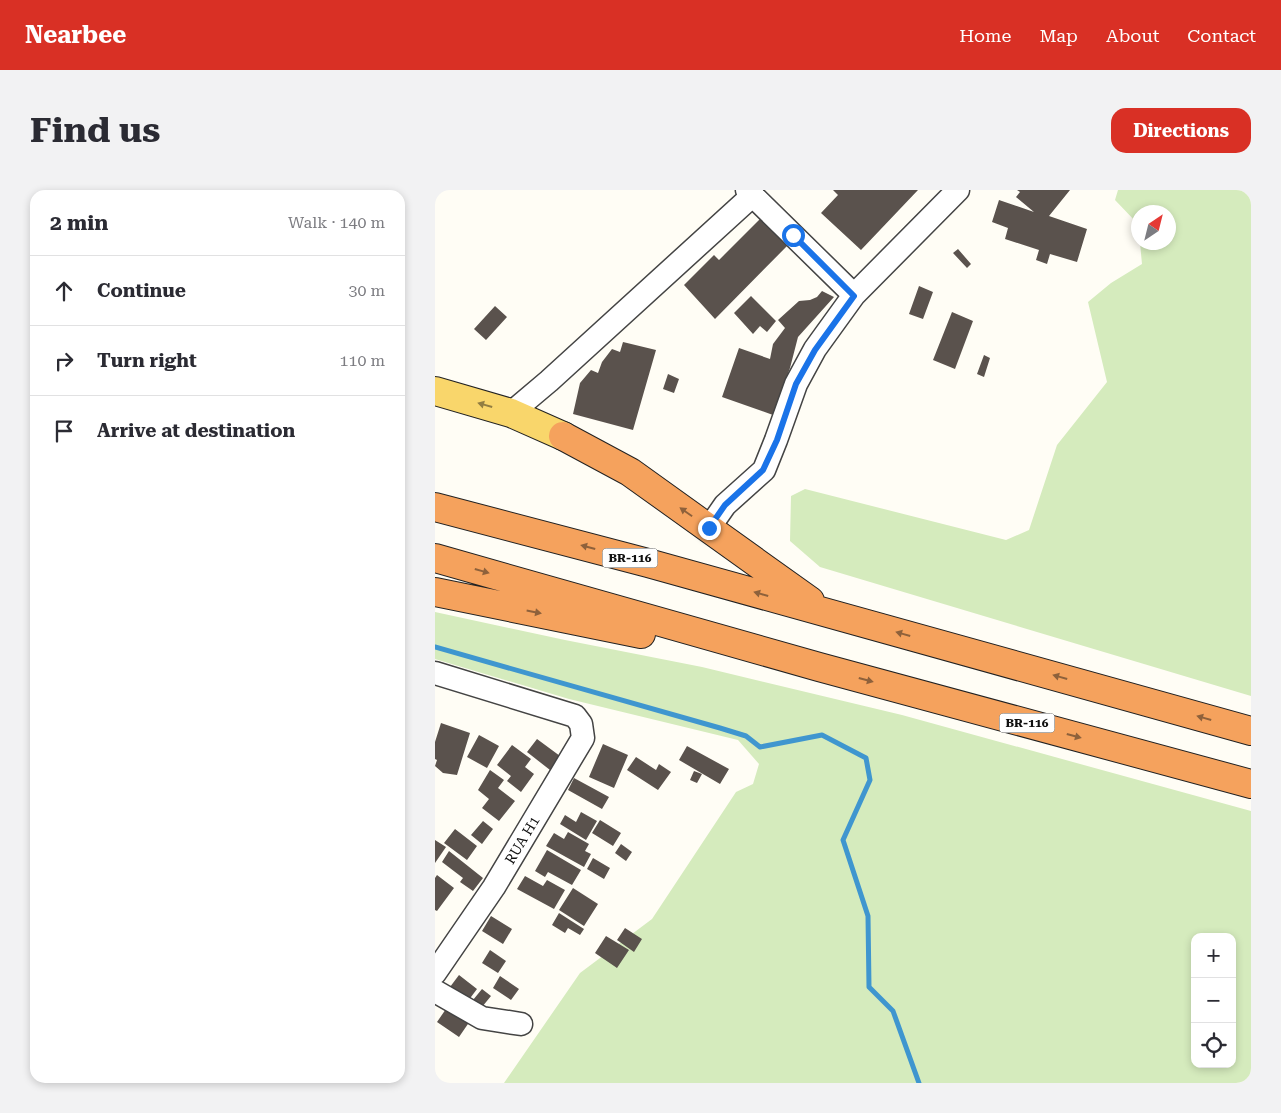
<!DOCTYPE html>
<meta charset="utf-8">
<style>
body{margin:0;font-family:"Roboto Serif",serif;background:#f2f2f3;color:#2b2b33}
.controls{position:absolute;right:15px;bottom:15px;display:grid;overflow:hidden;border-radius:10px;box-shadow:0 2px 8px #0003}
.controls button{width:45px;height:45px;display:grid;place-items:center;padding:0;border:0;border-bottom:1px solid #e1e1e2;background:#fff;color:#2b2b33;font:25px sans-serif}
.compass{position:absolute;left:696px;top:15px;width:45px;height:45px;border-radius:50%;background:#fff;box-shadow:0 2px 8px #0003;rotate:35deg}
.stop{position:absolute;width:15px;height:15px;margin:-11px;border:4px solid #1a73e8;border-radius:50%;background:#fff}
.stop.end{background:#1a73e8;border-color:#fff;box-shadow:0 1px 5px #0008}
.list{margin:0;padding:0;list-style:none}
h2{display:flex;justify-content:space-between;align-items:center;height:65px;margin:0;padding:0 20px;font-size:21px}
h2 small{font-size:16px;font-weight:400;color:#7c7c81}
.list li{display:grid;grid-template-columns:32px 1fr auto;gap:15px;align-items:center;box-sizing:border-box;height:70px;padding:0 20px;border-top:1px solid #e1e1e2}
.list b{display:block;font-size:19px;white-space:nowrap}
.list em{font-size:16px;font-style:normal;color:#7c7c81}
.icon{flex:none;width:28px;height:28px;fill:none;stroke:currentColor;stroke-width:2;stroke-linecap:round;stroke-linejoin:round}
.map{position:relative;flex:none;width:816px;height:893px;overflow:hidden;border-radius:15px}
header{display:flex;align-items:center;gap:30px;box-sizing:border-box;height:70px;padding:0 25px;background:#d93025;color:#fff}
header strong{font-size:24px}
nav{display:flex;gap:28px;margin-inline-start:auto;font-size:18px}
.intro{display:flex;align-items:center;justify-content:space-between;box-sizing:border-box;height:120px;padding:0 30px}
h1{margin:0;font-size:35px}
.button{padding:12px 22px;border-radius:15px;background:#d93025;color:#fff;font-size:18px;font-weight:700}
main{display:flex;gap:30px;padding:0 30px}
aside{flex:1;background:#fff;border-radius:15px;box-shadow:0 2px 8px #0003}
.map>svg:first-child{display:block}
.green{fill:#d5ebbd;fill-rule:evenodd}
.lines{fill:none;stroke-linecap:round;stroke-linejoin:round}
.stream{stroke:#3f96cf;stroke-width:5}
.building{fill:#5a524d}
.minor-casing{stroke:#444;stroke-width:25}
.major-casing{stroke:#222;stroke-width:30}
.highway-casing{stroke:#222;stroke-width:30}
.minor{stroke:#fff;stroke-width:22}
.major{stroke:#f9d66b;stroke-width:28}
.highway{stroke:#f5a25d;stroke-width:28}
.oneway{fill:#917d42}
.oneway2{fill:#8e613b}
.route{stroke:#1a73e8;stroke-width:6}
.labels{text-anchor:middle;stroke-width:5;stroke-linejoin:round;paint-order:stroke}
.shield{fill:#fff;stroke:#585858;stroke-width:1}
.shield-label{font-size:12px;font-weight:bold;fill:#111}
.street-label{font-size:14px;fill:#111;stroke:#fff}
</style>
<header>
<strong>Nearbee</strong>
<nav><a>Home</a><a>Map</a><a>About</a><a>Contact</a></nav>
</header>
<div class="intro"><h1>Find us</h1><a class="button">Directions</a></div>
<main>
<aside>
<h2>2 min<small>Walk · 140 m</small></h2>
<ul class="list">
<li><svg class="icon" aria-label="ahead" viewBox="0 0 24 24"><path d="M12 20V5M6 11l6-6 6 6"/></svg><div><b>Continue</b></div><em>30 m</em></li>
<li><svg class="icon" aria-label="right" viewBox="0 0 24 24"><path d="M7 20v-9h11M14 6l5 5-5 5"/></svg><div><b>Turn right</b></div><em>110 m</em></li>
<li><svg class="icon" aria-label="arrive" viewBox="0 0 24 24"><path d="M6 21V4h12l-3 4 3 4H6"/></svg><div><b>Arrive at destination</b></div></li>
</ul>
</aside>
<div class="map">
<svg width="816" height="893" viewBox="0 0 816 893">
<rect width="100%" height="100%" fill="#fffdf5"/>
<!-- green -->
<path class="green" d="M683,0H816V506L385,377L355,351L356,306L370,299L571,350L594,340L622,255L672,192L653,112L676,93L707,74L705,53L734,52V22H704L703,43L702,33L680,10Z
M0,422L130,450L267,477L467,525L816,621V893H69L145,783L217,729L301,602L318,594L324,574L303,550L134,509L0,469ZM760,747H797V874H760Z"/>
<g class="lines">
<!-- stream -->
<path class="stream" d="M0,457L285,538L311,546L325,557L387,545L431,568L435,590L408,650L433,726L434,797L458,821L484,893"/>
</g>
<!-- building -->
<path class="building" d="M398,0H483L426,60L386,23L403,5Z
M582,0H635L614,26L652,39L642,72L615,64L612,74L601,70L604,60L570,49L573,38L557,32L564,10L599,22L581,7L585,2Z
M325,29L352,56L280,129L249,95L279,65L284,70Z
M523,59L536,74L532,78L518,63Z
M484,96L498,102L488,129L474,124Z
M387,101L399,107L363,147L355,178L338,225L287,207L304,158L335,169L338,154L350,138L343,130L364,111L375,110L382,107Z
M316,106L341,131L332,142L325,136L318,144L299,123Z
M60,116L72,127L51,150L39,139Z
M517,122L538,131L520,179L498,170Z
M188,152L221,160L198,240L138,224L145,193L156,180L163,183L167,172L177,159L185,162Z
M549,165L555,168L549,187L542,184Z
M233,184L244,189L239,203L228,199Z
M6,533L35,543L22,585L8,583L0,576L2,570L0,569V552Z
M44,545L64,556L52,578L32,567Z
M102,549L125,566L115,580L92,562Z
M168,554L193,565L179,598L154,587Z
M77,555L96,569L90,577L99,584L86,602L72,591L76,586L62,575Z
M252,556L294,579L285,594L244,570Z
M201,567L221,580L224,574L236,582L223,600L192,580Z
M55,580L69,590L63,598L80,611L64,631L47,618L54,609L43,600Z
M259,581L267,584L262,593L255,590Z
M139,588L174,607L167,619L133,600Z
M146,622L162,631L151,650L125,634L130,625L141,632Z
M165,630L186,643L178,656L157,643Z
M48,631L58,639L47,654L36,645Z
M20,639L42,656L32,670L9,653Z
M133,642L154,654L150,661L156,664L149,677L111,656L119,643L129,649Z
M0,650L11,657L0,673Z
M186,654L197,662L191,671L180,663Z
M112,660L146,680L137,695L113,682L110,687L100,681Z
M14,661L48,688L38,701L25,692L28,688L7,672Z
M158,668L175,678L169,689L152,679Z
M2,685L19,698L2,721L0,720V688Z
M90,686L108,696L112,690L130,700L119,719L82,699Z
M138,698L163,714L149,736L124,720Z
M124,723L149,739L145,745L133,738L130,743L117,735Z
M56,726L77,739L68,754L47,741Z
M190,738L207,749L199,762L182,750Z
M171,746L194,760L182,778L160,763Z
M55,760L71,771L63,783L47,773Z
M24,785L42,799L30,815L12,801Z
M65,786L84,799L76,810L58,798Z
M47,799L56,806L47,817L38,810Z
M13,816L35,831L24,847L2,832Z"/>
<g class="lines">
<defs>
<path id="minor" d="M312,0L419,105
M76,223L114,191L318,5
M274,338L290,315L329,280L341,250L361,194L380,159L419,105L523,0
M0,483L140,526L146,534L148,548L59,697L0,783
M0,801L47,828L86,834"/>
<path id="major" d="M0,201L76,223L128,246"/>
<path id="highway" d="M128,246L195,282L375,411
M0,317L213,373L816,541
M0,368L384,477L816,594
M0,402L206,444"/>
</defs>
<!-- minor casing -->
<use href="#minor" class="minor-casing"/>
<!-- major casing -->
<use href="#major" class="major-casing"/>
<!-- highway casing -->
<use href="#highway" class="highway-casing"/>
<!-- minor -->
<use href="#minor" class="minor"/>
<!-- major -->
<use href="#major" class="major"/>
<!-- highway -->
<use href="#highway" class="highway"/>
</g>
<!-- one-way arrows -->
<defs><path id="oneway-solid" d="M-6-.8H1V-3.2L6.5 0L1 3.2V.8H-6Z" transform="scale(1.25)"/></defs>
<use class="oneway" href="#oneway-solid" transform="translate(50 215) rotate(-164)"/>
<g class="oneway2">
<use href="#oneway-solid" transform="translate(251 322) rotate(-145)"/>
<use href="#oneway-solid" transform="translate(153 357) rotate(-165)"/>
<use href="#oneway-solid" transform="translate(47 381) rotate(16)"/>
<use href="#oneway-solid" transform="translate(326 404) rotate(-164)"/>
<use href="#oneway-solid" transform="translate(99 422) rotate(11)"/>
<use href="#oneway-solid" transform="translate(468 444) rotate(-164)"/>
<use href="#oneway-solid" transform="translate(625 487) rotate(-164)"/>
<use href="#oneway-solid" transform="translate(431 490) rotate(15)"/>
<use href="#oneway-solid" transform="translate(769 528) rotate(-164)"/>
<use href="#oneway-solid" transform="translate(639 546) rotate(15)"/>
</g>
<g class="lines">
<!-- route -->
<path class="route" d="M274,338L290,315L328,280L342,250L361,194L380,160L419,106L358,45"/>
</g>
<g class="labels">
<!-- shield labels -->
<g class="shield">
<rect x="167.5" y="358.5" width="55" height="19" rx="4"/>
<rect x="564.5" y="523.5" width="55" height="19" rx="4"/>
</g>
<g class="shield-label">
<text x="195" y="372">BR-116</text>
<text x="592" y="537">BR-116</text>
</g>
<!-- street labels -->
<g class="street-label">
<text transform="translate(87 650) rotate(-59)" y="5">RUA H1</text>
</g>
</g>
</svg>
<div class="controls">
<button>+</button>
<button>−</button>
<button><svg class="icon" aria-label="locate" viewBox="0 0 24 24"><circle cx="12" cy="12" r="6"/><path d="M12 2v4M12 18v4M2 12h4M18 12h4"/></svg></button>
</div>
<svg class="compass" viewBox="-18 -18 36 36"><path d="M0-13l5 13h-10z" fill="#e53935"/><path d="M0 13l5-13h-10z" fill="#7c7c81"/></svg>
<div class="stop" style="left:358px;top:45px"></div>
<div class="stop end" style="left:274px;top:338px"></div>
</div>
</main>
